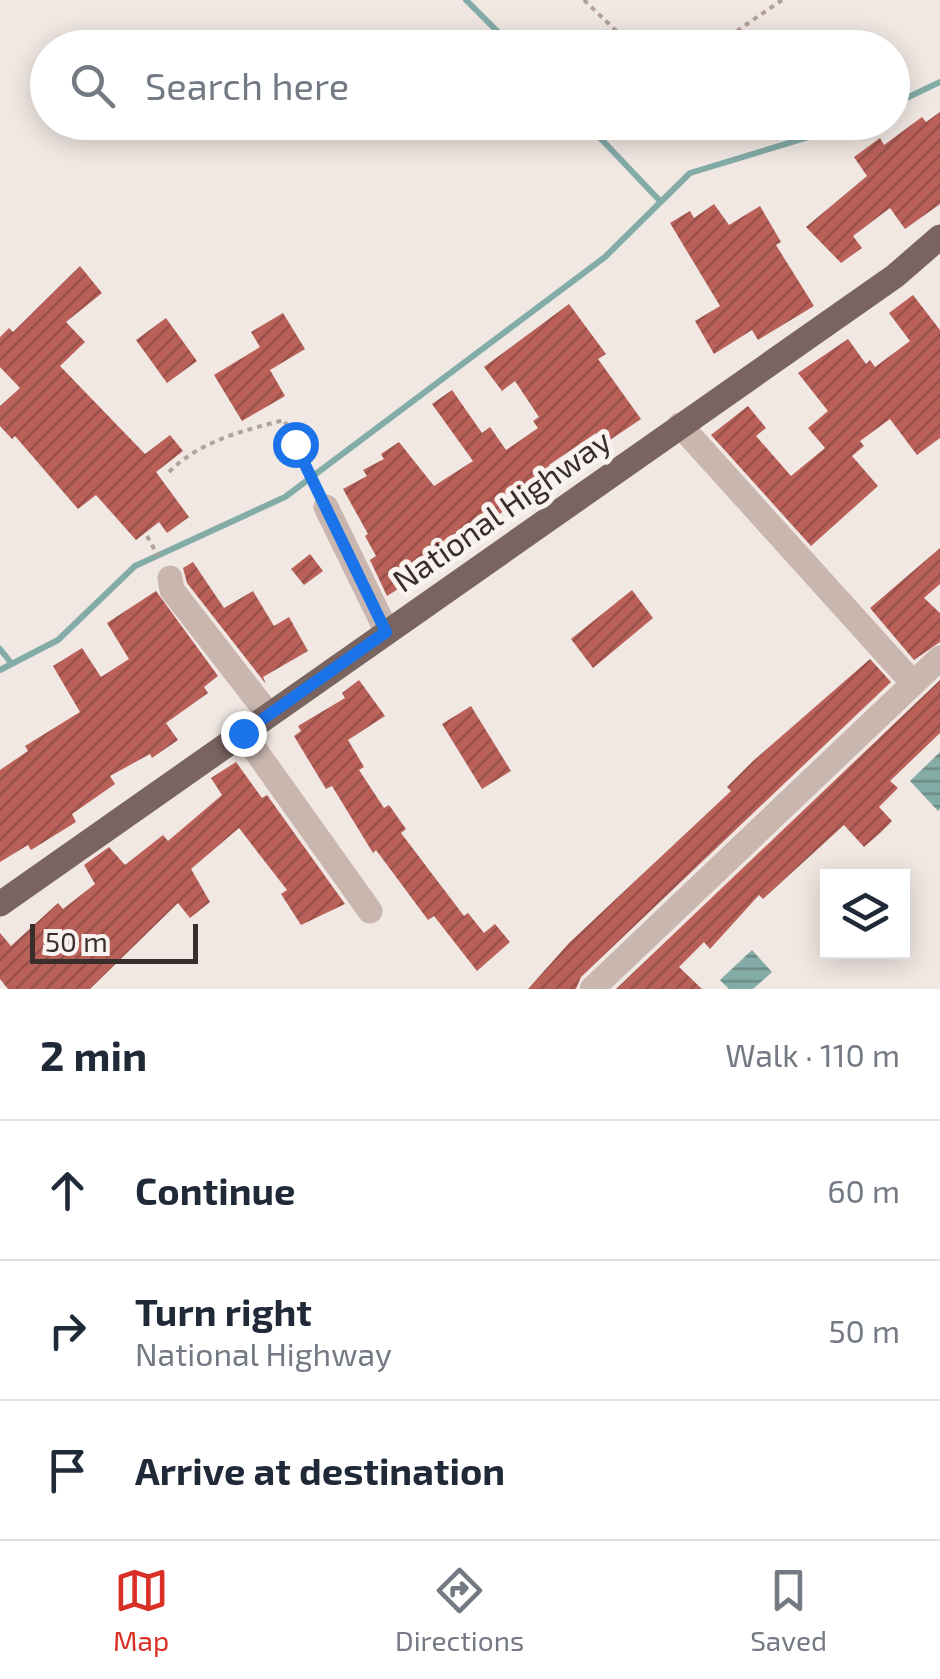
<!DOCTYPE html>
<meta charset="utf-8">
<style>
body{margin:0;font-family:"Exo 2",sans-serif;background:#f6f6f7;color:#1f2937}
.controls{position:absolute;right:30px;bottom:30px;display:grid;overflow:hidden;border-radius:0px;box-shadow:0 5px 25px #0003}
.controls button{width:90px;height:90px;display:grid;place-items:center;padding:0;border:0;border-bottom:2px solid #e0e1e3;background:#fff;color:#1f2937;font:50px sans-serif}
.scale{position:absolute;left:30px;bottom:25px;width:168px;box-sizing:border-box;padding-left:10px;border:5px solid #392e2c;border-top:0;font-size:28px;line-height:35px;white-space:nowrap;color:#392e2c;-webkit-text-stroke:8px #f9f3ef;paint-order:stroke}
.stop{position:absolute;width:30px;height:30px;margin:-22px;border:8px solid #1a73e8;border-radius:50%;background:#fff}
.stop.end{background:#1a73e8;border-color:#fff;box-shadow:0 2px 10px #0008}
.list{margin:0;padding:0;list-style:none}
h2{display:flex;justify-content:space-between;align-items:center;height:130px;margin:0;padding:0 40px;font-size:42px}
h2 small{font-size:32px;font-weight:400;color:#747a83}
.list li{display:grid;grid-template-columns:65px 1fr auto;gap:30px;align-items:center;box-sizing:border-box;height:140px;padding:0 40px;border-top:2px solid #e0e1e3}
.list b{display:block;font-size:38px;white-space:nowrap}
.list p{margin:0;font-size:32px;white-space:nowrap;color:#747a83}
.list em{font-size:32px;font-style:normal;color:#747a83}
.icon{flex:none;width:55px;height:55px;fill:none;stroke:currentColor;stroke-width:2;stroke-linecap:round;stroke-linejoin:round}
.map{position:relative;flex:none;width:940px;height:989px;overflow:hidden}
.search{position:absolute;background:#fff;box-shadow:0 5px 25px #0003;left:30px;right:30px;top:30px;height:110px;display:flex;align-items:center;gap:25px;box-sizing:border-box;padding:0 35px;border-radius:55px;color:#747a83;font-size:38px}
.sheet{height:550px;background:#fff}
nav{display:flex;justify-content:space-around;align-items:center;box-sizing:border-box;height:140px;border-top:2px solid #e0e1e3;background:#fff;font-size:28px;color:#747a83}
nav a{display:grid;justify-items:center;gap:5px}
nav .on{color:#d93025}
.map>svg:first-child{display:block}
.water{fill:url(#water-rules)}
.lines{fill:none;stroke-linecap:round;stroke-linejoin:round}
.stream{stroke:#84aca7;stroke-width:6}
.building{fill:url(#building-hatch)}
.path{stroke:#b4a199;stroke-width:4;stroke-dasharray:5 5;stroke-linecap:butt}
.minor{stroke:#c9b7af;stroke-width:25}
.major{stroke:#79645f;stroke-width:25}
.route{stroke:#1a73e8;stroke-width:12}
.labels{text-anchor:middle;stroke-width:10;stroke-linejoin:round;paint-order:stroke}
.street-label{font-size:32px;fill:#392e2c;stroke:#f9f3ef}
</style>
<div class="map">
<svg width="940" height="989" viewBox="0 0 940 989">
<defs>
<pattern id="water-rules" width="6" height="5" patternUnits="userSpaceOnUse" patternTransform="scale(2.5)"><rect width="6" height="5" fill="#84aca7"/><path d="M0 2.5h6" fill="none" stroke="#6d8c88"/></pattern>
<pattern id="building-hatch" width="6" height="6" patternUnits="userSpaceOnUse" patternTransform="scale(2.5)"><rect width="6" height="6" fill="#b96059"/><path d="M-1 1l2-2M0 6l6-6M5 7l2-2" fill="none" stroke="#97504a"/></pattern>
</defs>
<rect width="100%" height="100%" fill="#f1e8e3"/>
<!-- water -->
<path class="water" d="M940,752V809L938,811L910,781Z
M752,950L772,972L753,989H729L720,980Z"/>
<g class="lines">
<!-- stream -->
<path class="stream" d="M466,0L514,48
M892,105L940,82
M585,122L661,202
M0,649L12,664
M0,670L58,640L135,566L285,497L605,257L690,173L858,122"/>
</g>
<!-- building -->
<path class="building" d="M940,112V204L905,229L890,208L853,236L862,248L841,263L806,227L867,176L854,157L880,138L884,145L922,117L926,122Z
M714,204L729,225L760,206L781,242L776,245L814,306L758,340L752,330L714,354L695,321L720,306L670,223L690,211L694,218Z
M80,266L102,293L66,322L85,342L60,366L145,454L170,435L183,451L156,472L189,517L167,533L159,522L136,540L96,495L78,509L15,436L12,439L0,426V406L20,388L0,367V337L9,328L13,332Z
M913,295L940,330V438L917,455L890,419L860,441L864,446L852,456L878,486L811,546L711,435L748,406L766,428L756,436L791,476L825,448L808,428L828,411L798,373L848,339L866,364L870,360L875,367L910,341L889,313Z
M569,304L606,354L598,359L641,419L604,444L596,433L549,465L559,479L507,515L504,511L465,536L471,543L387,596L370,560L376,556L365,536L368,534L343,489L367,476L363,470L384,459L381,454L399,442L434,486L473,461L432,404L452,390L482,433L490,427L506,450L538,428L533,421L539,417L515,381L502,391L484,367Z
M283,313L305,349L270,370L285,396L242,421L214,375L260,347L251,332Z
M166,318L197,361L167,383L136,340Z
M940,548V584L924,598L940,613V642L914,660L870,608Z
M310,554L323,571L304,585L291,569Z
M193,562L224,608L253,591L274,626L289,617L308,651L263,677L266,684L187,583L183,568Z
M632,590L653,618L593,668L571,639Z
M156,591L218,676L204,687L208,693L166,723L178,740L152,758L150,754L110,776L115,784L72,814L76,822L31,850L28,845L0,862V770L28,751L25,746L80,712L53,666L82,648L101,677L129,659L107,623Z
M870,659L891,682L581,977L576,989H528L569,943L731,791L727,787L753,761Z
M359,680L385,716L348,740L364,767L359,770L384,808L389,805L406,829L401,833L464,916L468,913L484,933L495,924L510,942L477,971L434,916L428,920L376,850L373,853L332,786L326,789L294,736L301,731L298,726L345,698L342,693Z
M940,680V733L890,781L898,788L879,807L892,821L880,833L864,847L844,825L763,899L759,895L710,949L704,942L679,967L702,989H616Z
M471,706L511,771L482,789L442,724Z
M236,762L262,798L267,795L345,904L301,925L281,894L287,890L239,828L191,869L210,902L190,918L178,903L90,989H8L0,979V933L11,946L58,903L63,909L95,884L84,865L109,847L125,865L163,835L168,841L222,795L211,778Z"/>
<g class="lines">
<!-- path -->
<path class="path" d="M584,0L634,48
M712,48L782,0
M169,472C200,441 242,431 284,420L315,485
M147,536L158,556"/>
<!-- minor -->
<path class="minor" d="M680,425L913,683
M326,507L387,632
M170,578L172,590L269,715
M243,733L370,911
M592,989L940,658"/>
<!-- major -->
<path class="major" d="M0,904L895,276L940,237"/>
</g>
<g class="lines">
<!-- route -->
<path class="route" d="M243,733L386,632L295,444"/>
</g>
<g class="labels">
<!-- street labels -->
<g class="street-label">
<text transform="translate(502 511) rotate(-35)" y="11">National Highway</text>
</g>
</g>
</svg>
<div class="controls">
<button><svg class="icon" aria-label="layers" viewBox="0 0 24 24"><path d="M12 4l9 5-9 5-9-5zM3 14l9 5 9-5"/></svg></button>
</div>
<div class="scale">50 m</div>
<div class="stop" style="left:295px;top:444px"></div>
<div class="stop end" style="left:243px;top:733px"></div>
<div class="search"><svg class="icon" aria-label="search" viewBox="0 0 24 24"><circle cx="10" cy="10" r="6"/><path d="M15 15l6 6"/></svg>Search here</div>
</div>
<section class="sheet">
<h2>2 min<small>Walk · 110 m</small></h2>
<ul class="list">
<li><svg class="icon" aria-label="ahead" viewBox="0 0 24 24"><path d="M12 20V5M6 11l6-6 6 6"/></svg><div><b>Continue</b></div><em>60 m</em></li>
<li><svg class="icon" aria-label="right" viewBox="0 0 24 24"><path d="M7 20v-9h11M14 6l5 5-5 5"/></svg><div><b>Turn right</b><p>National Highway</p></div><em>50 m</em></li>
<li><svg class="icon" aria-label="arrive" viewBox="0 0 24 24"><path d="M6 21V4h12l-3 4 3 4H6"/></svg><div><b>Arrive at destination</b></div></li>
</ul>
</section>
<nav>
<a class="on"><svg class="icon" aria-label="map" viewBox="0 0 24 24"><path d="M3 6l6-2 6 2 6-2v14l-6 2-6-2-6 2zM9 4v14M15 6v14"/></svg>Map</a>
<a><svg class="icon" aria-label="directions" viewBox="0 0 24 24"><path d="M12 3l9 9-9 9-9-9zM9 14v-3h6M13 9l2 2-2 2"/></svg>Directions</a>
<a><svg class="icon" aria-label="saved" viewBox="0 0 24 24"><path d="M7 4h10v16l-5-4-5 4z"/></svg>Saved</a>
</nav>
